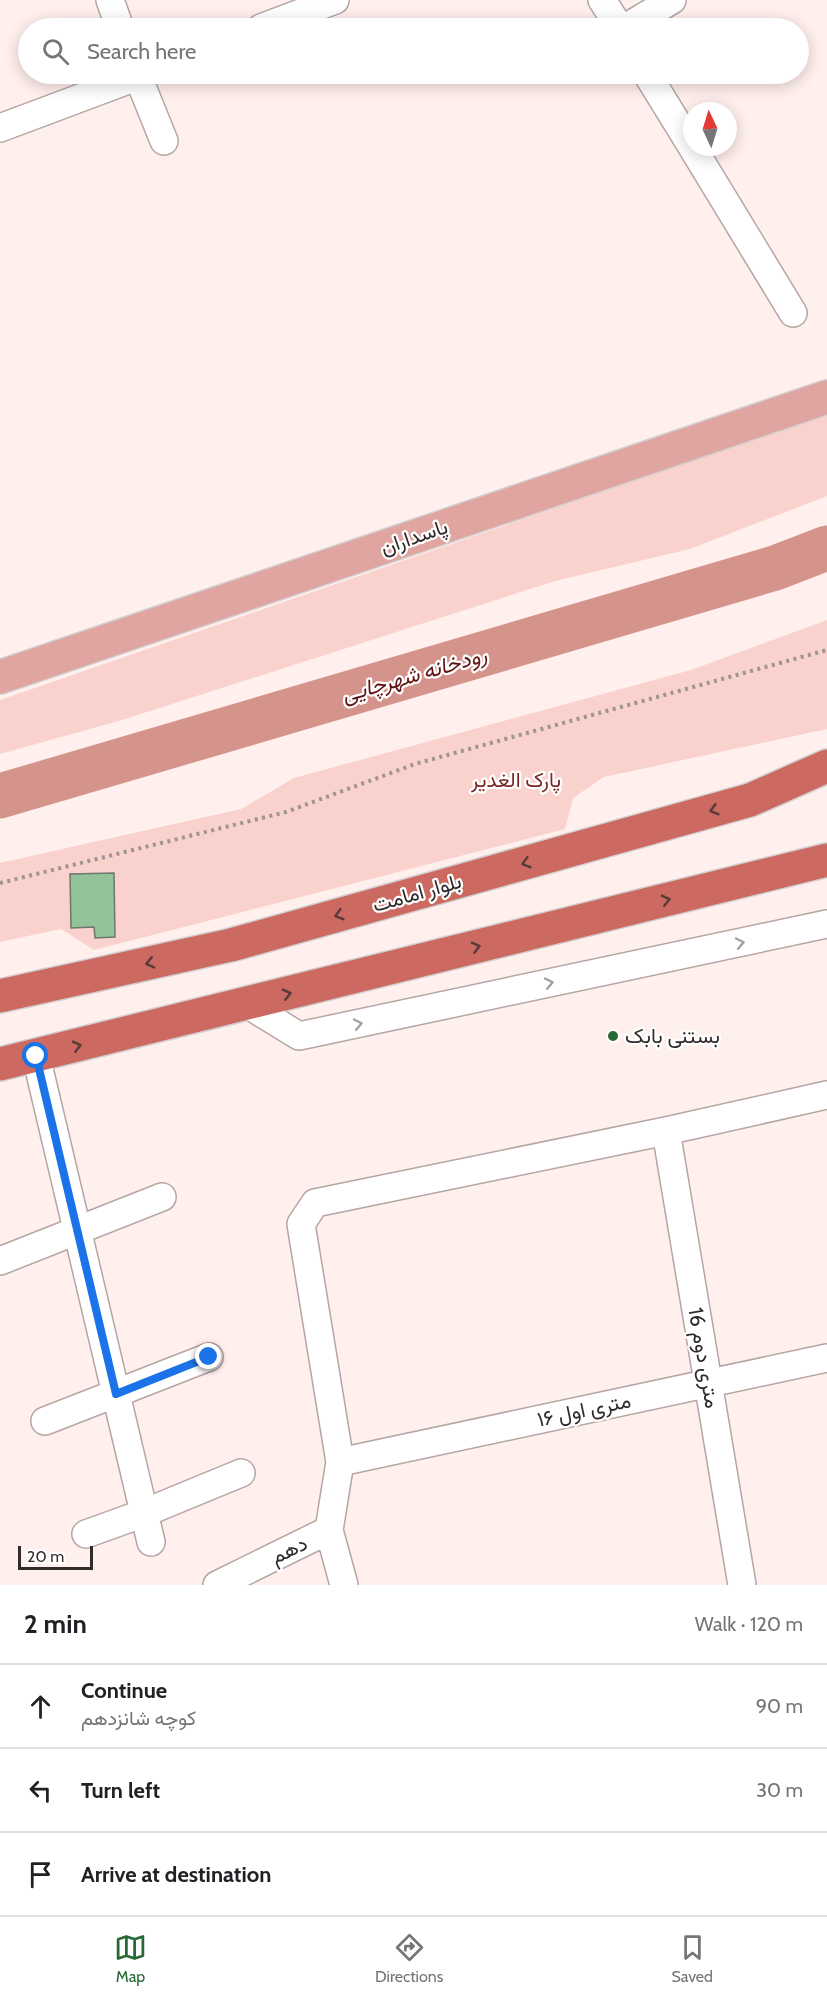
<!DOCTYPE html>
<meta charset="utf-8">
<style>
body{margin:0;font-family:Cabin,Vazirmatn,sans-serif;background:#f2f2f2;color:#202124}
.compass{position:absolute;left:683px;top:102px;width:54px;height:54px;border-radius:50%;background:#fff;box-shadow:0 3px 15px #0003;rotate:356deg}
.scale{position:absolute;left:18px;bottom:15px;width:75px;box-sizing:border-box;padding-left:6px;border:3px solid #312b2b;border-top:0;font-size:16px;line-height:21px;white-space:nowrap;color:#312b2b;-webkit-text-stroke:4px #fff;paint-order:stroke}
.stop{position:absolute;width:18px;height:18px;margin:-14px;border:4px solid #1a73e8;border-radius:50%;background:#fff}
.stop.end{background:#1a73e8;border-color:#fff;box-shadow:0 2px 6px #0008}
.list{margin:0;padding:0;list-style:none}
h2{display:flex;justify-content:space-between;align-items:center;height:78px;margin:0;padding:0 24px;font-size:26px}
h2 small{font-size:20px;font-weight:400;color:#757577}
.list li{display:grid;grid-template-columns:39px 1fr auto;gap:18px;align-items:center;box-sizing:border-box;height:84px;padding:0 24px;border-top:2px solid #e0e0e0}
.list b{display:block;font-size:22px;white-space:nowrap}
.list p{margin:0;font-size:20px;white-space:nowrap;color:#757577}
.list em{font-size:20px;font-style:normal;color:#757577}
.icon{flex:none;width:33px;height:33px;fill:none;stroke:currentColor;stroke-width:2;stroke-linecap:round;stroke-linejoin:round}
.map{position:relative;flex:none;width:827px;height:1585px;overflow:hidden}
.search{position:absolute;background:#fff;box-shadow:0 3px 15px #0003;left:18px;right:18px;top:18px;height:66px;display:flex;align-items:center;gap:15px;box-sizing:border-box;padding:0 21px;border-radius:33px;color:#757577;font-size:22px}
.sheet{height:330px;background:#fff}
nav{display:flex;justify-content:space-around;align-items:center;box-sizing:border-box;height:84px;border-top:2px solid #e0e0e0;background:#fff;font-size:16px;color:#757577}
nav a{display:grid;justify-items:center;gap:3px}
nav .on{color:#266934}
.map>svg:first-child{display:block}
.green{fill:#fad2cd}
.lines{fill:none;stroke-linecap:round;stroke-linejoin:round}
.river{stroke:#d4948c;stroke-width:45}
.building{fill:#93c398;stroke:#6d776e;stroke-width:1.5}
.minor-casing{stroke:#b5a6a4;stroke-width:30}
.major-casing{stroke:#d2d0d0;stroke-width:36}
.highway-casing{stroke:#d2d0d0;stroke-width:36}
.path{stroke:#9f9493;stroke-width:4;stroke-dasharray:3 4.5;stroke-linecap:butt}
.minor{stroke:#fff;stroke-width:27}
.major{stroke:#e0a5a0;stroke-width:33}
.highway{stroke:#cc6960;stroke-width:33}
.oneway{stroke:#583a38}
.oneway2{stroke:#a2a0a0}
.route{stroke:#1a73e8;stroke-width:8}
.poi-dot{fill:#266934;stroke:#fff;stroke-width:2}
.labels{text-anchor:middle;stroke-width:4.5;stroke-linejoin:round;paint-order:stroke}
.street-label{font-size:21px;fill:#312b2b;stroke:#fff}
.park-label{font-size:21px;fill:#772a25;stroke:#fff}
.poi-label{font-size:21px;fill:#312b2b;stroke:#fff;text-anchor:start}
.water-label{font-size:22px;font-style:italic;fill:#601412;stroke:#fff}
</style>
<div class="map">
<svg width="827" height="1585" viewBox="0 0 827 1585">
<rect width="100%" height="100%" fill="#ffefed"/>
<!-- green -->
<path class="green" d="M827,414V496L690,549L555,581L122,720L0,754V700Z
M827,620V729L604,777L573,798L565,829L94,950L61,929L0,942V863L241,809L294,778L691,670Z"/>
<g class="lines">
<!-- river -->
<path class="river" d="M0,796L775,568L827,548"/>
</g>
<!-- building -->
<path class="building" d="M114,873L115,937L95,938L94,927L71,928L70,874Z"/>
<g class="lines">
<defs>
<path id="minor" d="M110,0L120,28
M602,0L620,28
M261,28L335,0
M625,28L672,0
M137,74L164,141
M647,74L692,147
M0,128L144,74
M692,147L793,313
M247,1004L299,1036L827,924
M36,1056L151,1542
M666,1131L742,1585
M0,1261L162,1197
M45,1421L209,1357
M340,1462L827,1358
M86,1534L144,1513L241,1473
M217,1585L329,1530
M344,1585L329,1530L340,1462L301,1224L315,1203L666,1131L827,1095"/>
<path id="major" d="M0,677L827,397"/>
<path id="highway" d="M0,996L231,945L750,800L827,766
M0,1064L827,860"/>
</defs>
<!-- minor casing -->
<use href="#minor" class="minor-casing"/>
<!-- major casing -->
<use href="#major" class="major-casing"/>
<!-- highway casing -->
<use href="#highway" class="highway-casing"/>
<!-- path -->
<path class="path" d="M0,883L286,812L415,764L827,650"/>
<!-- minor -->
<use href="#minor" class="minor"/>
<!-- major -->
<use href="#major" class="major"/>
<!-- highway -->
<use href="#highway" class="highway"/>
</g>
<!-- one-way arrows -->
<defs><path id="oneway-chevron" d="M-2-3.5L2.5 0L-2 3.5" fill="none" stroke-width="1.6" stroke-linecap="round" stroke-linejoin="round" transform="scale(1.5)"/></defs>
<g class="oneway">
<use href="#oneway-chevron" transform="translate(714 810) rotate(164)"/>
<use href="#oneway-chevron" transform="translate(526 863) rotate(164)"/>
<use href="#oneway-chevron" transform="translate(666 900) rotate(-14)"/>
<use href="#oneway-chevron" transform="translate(339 915) rotate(164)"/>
<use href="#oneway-chevron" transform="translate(476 947) rotate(-14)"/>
<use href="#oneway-chevron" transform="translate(150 963) rotate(167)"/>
<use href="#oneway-chevron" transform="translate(287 994) rotate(-14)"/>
<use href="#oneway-chevron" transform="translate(77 1046) rotate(-14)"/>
</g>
<g class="oneway2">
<use href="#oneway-chevron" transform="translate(740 943) rotate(-12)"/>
<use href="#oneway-chevron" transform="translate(549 983) rotate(-12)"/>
<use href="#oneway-chevron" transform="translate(358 1024) rotate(-12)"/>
</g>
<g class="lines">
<!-- route -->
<path class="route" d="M36,1056L116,1394L209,1357"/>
</g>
<!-- markers -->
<circle class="poi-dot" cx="613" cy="1036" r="6"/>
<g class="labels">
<!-- street labels -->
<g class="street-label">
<text transform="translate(414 537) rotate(-19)" y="7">پاسداران</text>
<text transform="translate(417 893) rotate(-16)" y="7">بلوار امامت</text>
<text transform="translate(704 1358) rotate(80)" y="7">16 متری دوم</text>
<text transform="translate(584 1410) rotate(-12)" y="7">۱۶ متری اول</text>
<text transform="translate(289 1550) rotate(-26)" y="7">دهم</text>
</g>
<!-- park labels -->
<g class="park-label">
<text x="516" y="787">پارک الغدیر</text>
</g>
<!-- poi labels -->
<g class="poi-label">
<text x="625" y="1043">بستنی بابک</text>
</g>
<!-- water labels -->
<g class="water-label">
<text transform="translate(414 674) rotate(-16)" y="8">رودخانه شهرچایی</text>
</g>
</g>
</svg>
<svg class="compass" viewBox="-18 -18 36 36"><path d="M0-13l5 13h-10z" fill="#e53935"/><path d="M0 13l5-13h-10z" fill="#757577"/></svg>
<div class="scale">20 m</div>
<div class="stop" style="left:36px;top:1056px"></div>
<div class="stop end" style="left:209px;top:1357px"></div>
<div class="search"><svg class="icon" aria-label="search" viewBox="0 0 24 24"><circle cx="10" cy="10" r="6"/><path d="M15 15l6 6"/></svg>Search here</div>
</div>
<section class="sheet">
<h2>2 min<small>Walk · 120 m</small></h2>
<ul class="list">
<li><svg class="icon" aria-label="ahead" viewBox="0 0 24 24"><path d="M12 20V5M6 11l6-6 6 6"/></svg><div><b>Continue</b><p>کوچه شانزدهم</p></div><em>90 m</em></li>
<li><svg class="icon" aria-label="left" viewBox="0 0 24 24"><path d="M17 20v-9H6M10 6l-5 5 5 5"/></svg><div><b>Turn left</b></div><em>30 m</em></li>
<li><svg class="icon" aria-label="arrive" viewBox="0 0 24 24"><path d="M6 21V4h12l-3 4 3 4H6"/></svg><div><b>Arrive at destination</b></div></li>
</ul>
</section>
<nav>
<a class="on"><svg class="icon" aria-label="map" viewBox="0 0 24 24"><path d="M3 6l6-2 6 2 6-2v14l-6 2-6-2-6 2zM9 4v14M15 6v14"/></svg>Map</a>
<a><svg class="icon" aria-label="directions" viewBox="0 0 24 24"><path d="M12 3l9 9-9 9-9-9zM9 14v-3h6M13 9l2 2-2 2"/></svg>Directions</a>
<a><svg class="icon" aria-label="saved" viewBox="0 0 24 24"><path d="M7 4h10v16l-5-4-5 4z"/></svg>Saved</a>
</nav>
